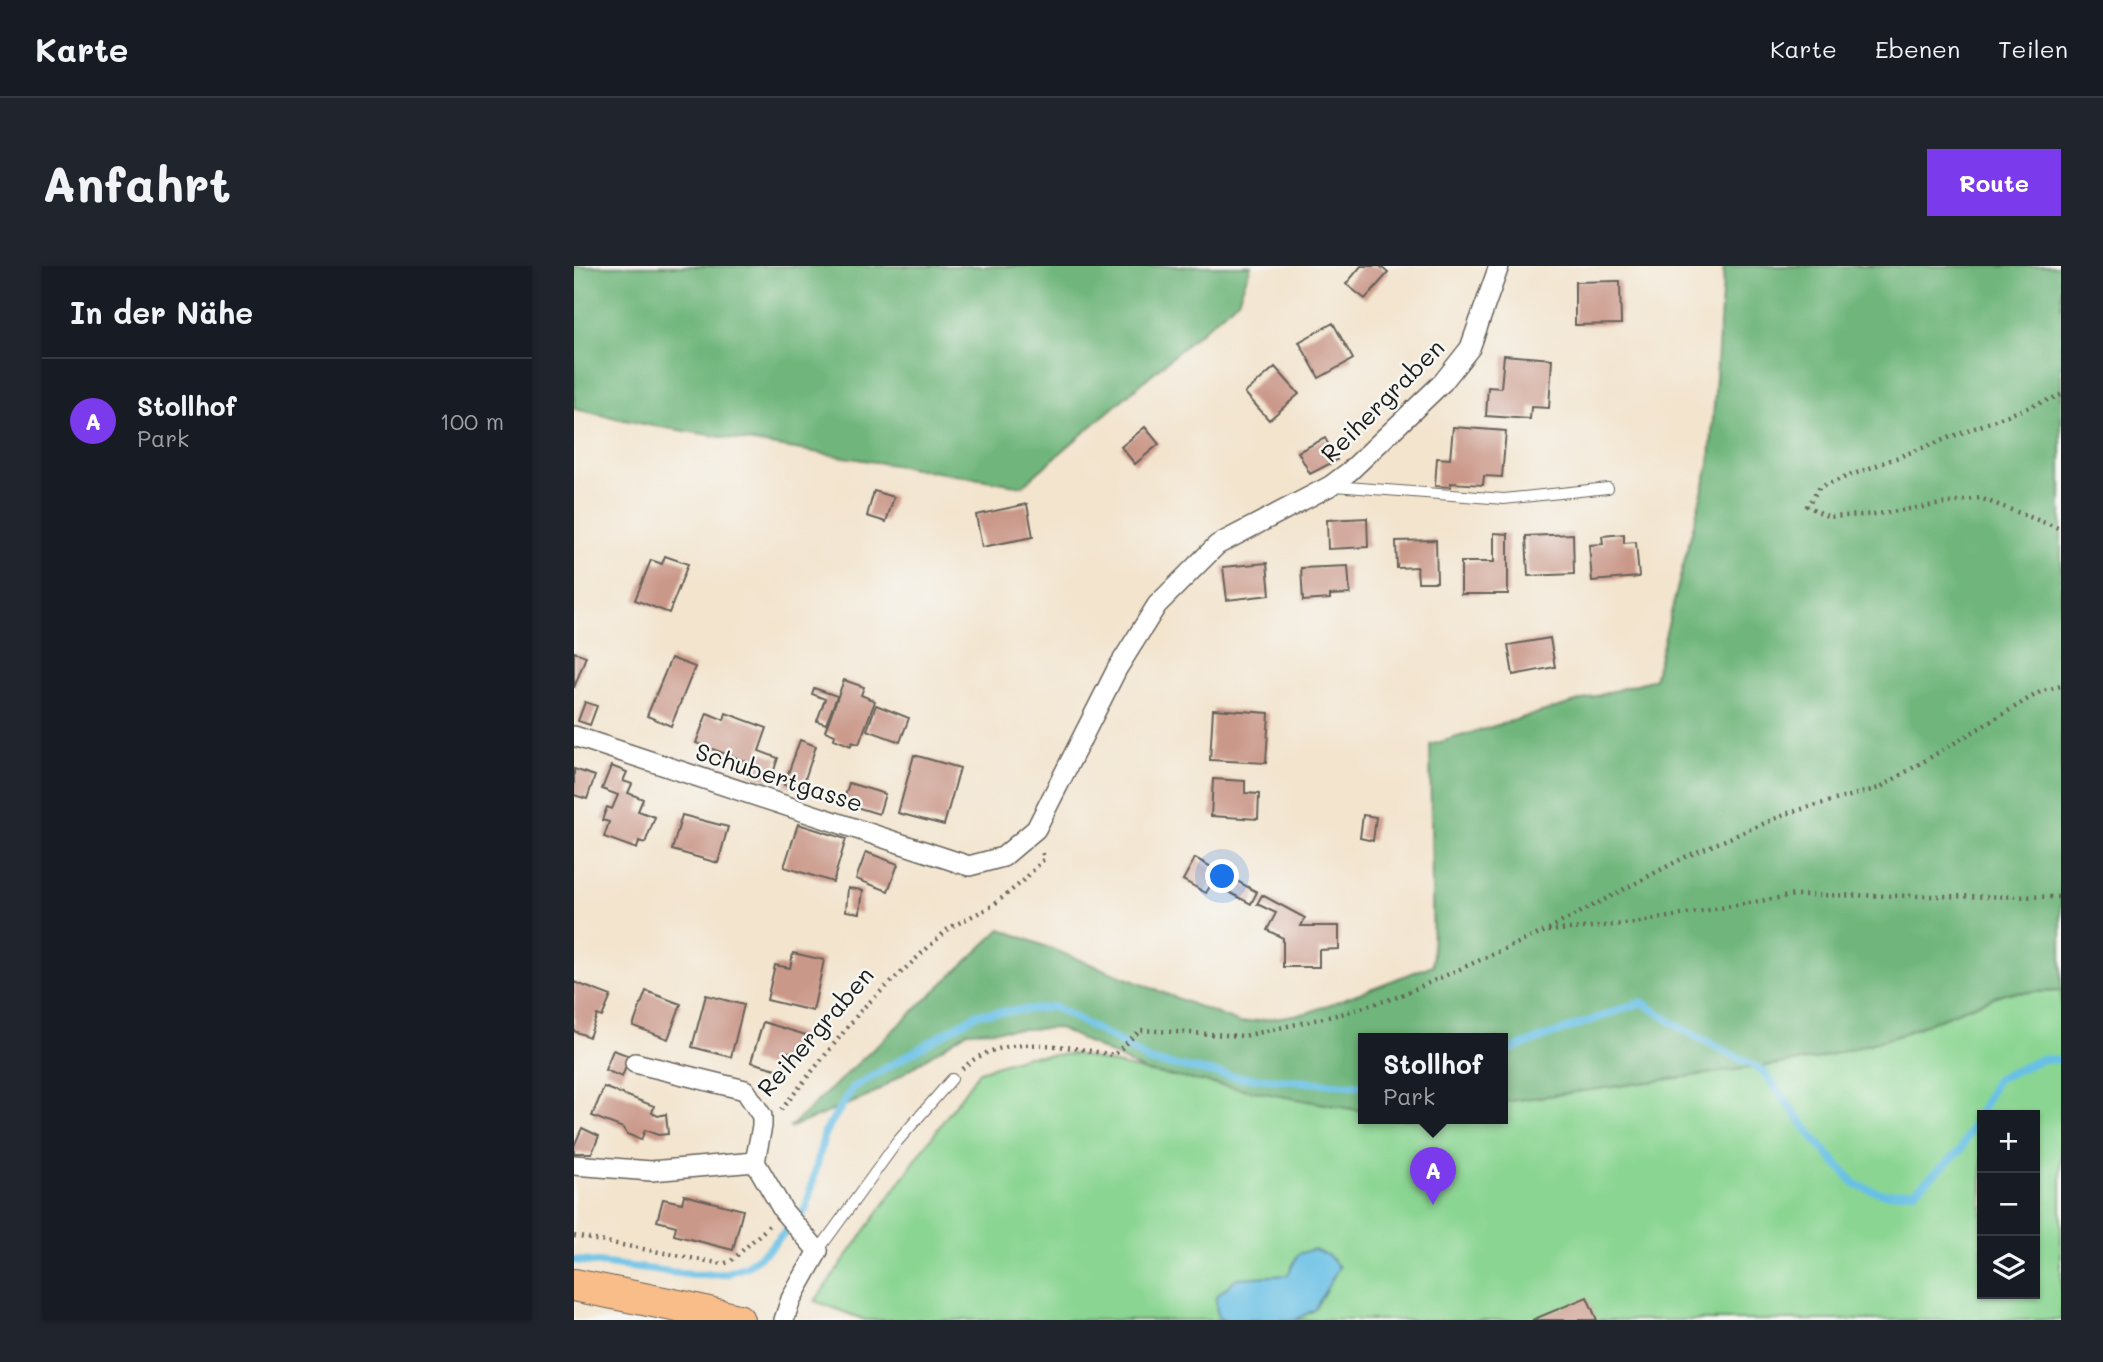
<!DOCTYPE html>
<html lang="de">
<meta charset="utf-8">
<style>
body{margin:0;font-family:Mali,sans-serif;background:#20242c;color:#f1f3f6}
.controls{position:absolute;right:21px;bottom:21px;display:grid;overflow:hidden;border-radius:0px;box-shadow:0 2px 5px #0004}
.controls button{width:63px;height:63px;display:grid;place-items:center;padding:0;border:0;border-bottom:2px solid #363941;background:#171b24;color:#f1f3f6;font:35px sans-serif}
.you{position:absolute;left:649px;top:611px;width:24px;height:24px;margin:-18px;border:5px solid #fff;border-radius:50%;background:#1a73e8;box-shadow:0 0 0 10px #1a73e833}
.badge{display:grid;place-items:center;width:46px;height:46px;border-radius:50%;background:#7c3aed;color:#fff;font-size:23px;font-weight:700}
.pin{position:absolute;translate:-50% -58px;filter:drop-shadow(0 2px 4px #0008)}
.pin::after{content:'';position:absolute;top:37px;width:24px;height:21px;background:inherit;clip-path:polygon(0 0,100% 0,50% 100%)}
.popup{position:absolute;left:784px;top:767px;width:150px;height:91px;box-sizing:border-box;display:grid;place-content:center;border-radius:0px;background:#171b24;filter:drop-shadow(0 2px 5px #0005);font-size:23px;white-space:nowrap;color:#9ea1a6}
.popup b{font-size:26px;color:#f1f3f6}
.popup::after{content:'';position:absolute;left:50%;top:100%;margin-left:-14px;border:14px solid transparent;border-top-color:#171b24}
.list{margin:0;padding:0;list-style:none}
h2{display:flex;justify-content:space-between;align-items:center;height:91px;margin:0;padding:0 28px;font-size:30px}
h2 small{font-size:23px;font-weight:400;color:#9ea1a6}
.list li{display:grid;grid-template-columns:46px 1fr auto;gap:21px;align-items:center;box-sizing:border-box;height:126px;padding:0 28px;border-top:2px solid #363941}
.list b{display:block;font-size:26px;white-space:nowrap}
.list p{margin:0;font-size:23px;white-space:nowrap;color:#9ea1a6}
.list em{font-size:23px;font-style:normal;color:#9ea1a6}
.icon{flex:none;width:38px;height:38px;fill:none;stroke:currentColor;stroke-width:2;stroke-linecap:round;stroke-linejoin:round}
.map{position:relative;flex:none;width:1487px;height:1054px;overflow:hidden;border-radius:0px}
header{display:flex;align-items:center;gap:42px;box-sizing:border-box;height:98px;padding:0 35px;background:#171b24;border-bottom:2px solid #363941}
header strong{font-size:33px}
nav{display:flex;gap:38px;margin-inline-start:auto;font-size:24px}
.intro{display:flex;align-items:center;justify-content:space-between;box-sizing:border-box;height:168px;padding:0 42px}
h1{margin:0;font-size:49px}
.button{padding:18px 32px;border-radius:0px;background:#7c3aed;color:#fff;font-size:24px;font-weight:700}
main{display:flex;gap:42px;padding:0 42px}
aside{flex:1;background:#171b24;border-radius:0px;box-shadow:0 2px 5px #0004}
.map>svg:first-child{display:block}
.green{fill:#8ad592;stroke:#537857;stroke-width:2;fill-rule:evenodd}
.forest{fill:#6fb67c;stroke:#46694c;stroke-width:2}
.water{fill:#68c0e5;stroke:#426e80;stroke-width:2}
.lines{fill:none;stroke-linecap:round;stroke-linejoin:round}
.stream{stroke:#68c0e5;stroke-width:8}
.building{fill:#ca9889}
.service-casing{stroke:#67625a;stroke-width:12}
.minor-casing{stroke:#67625a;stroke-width:22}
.primary-casing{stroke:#67625a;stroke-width:34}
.path{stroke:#67625a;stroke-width:4.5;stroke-dasharray:2 5;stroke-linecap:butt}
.service{stroke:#fff;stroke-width:10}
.minor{stroke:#fff;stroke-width:19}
.primary{stroke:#f8bd88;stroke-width:32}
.labels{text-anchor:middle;stroke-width:5;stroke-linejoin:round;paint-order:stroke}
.street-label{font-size:24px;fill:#1c1c1c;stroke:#f6f6f2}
</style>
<header>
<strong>Karte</strong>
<nav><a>Karte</a><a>Ebenen</a><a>Teilen</a></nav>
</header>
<div class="intro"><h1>Anfahrt</h1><a class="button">Route</a></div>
<main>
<aside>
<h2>In der Nähe<small></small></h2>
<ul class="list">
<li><span class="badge">A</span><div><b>Stollhof</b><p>Park</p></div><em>100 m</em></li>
</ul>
</aside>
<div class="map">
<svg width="1487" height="1054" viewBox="0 0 1487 1054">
<rect width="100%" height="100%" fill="#f6f6f2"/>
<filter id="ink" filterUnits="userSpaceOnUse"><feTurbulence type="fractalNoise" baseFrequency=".0143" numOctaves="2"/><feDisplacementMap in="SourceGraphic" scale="14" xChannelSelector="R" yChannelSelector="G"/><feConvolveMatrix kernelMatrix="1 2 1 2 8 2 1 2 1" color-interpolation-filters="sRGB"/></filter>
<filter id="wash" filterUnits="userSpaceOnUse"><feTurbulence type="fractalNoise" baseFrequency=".00686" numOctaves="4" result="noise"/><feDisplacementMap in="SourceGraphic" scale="28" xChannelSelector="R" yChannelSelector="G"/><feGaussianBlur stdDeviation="1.57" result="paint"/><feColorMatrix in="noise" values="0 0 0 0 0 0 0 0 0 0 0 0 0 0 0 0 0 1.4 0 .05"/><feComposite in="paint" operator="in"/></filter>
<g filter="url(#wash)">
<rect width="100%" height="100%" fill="#f3e4ce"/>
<!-- green -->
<path class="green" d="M1487,725V1054H291L241,1035L405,805L453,790L501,788L571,805L789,845V853H929V836L1242,793L1323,770L1430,727ZM1408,849H1461V1028H1408Z"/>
<!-- forest -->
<path class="forest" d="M0,0H677L664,34L448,220L74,159L0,143Z
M1150,0H1487V725L1430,727L1323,770L1242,793L929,836V773H789V845L571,805L485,762L394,765L295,830L215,862L427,663L666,757L733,747L859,699L856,479L1080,413L1136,195Z"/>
<!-- water -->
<path class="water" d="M740,983L754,989L765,1001L740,1044L721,1054H649L643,1050L642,1031L663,1012L714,1009L724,988Z"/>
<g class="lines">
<!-- stream -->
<path class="stream" d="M929,786L1068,736L1108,763L1188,804L1242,875L1282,919L1311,928L1341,925L1386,885L1423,813L1468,793L1487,794
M0,994L120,1009L151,1008L173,1000L194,984L232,943L251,866L279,822L403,748L480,741L542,774L575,795L664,811L789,820"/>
</g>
<g id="blocks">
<!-- building -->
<path class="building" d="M787,0H806L814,7L791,33L772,18Z
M1046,15L1047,58L1001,59V16Z
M759,57L779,93L745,112L725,76Z
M930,89L978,93L975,142L957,141L956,153L912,150L914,121L927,122Z
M701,101L725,128L695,154L671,127Z
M571,161L585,178L561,198L547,181Z
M879,161L932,165L928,211L910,210L909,219L877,217V221L861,220L863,192L876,193Z
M751,172L763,194L736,208L724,186Z
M300,225L320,231L312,256L293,250Z
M453,238L459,271L408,281L402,249Z
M793,252L794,281L754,283L753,254Z
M920,267L934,268V328H887V296H920Z
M999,268L1000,308L954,310L952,270Z
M1050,268V277L1062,276L1065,311L1018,315L1015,279L1029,278L1028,270Z
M862,274L863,316H844L843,301L823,302L822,275Z
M91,290L114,298L95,347L61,334L77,294L88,298Z
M693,297L696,329L653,334L649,301Z
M774,300L776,328L756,329V333L729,335L727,302Z
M976,372L981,401L939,409L934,379Z
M0,386L12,390L0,422Z
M97,392L121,401L97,460L73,450Z
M270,414L290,421L287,429L301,435L285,478L278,476L277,480L260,473L261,469L251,465Z
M240,422L263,430L252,458L243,455L251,433L238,428Z
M11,436L23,440L16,459L4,455Z
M302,439L335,452L326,476L293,464Z
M639,443L695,447L692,497L636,494Z
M133,447L150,454L152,447L193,462L185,485L204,492L196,516L175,508L179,498L122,477Z
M226,474L242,480L227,525L210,519Z
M340,489L386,502L370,559L324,547Z
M37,500L53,506L49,515L58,518L54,527L69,533L64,545L81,551L71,577L65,575L63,583L30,571L35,556L28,554L33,541L38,543L44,529L28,523Z
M0,503L21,510L13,533L0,529Z
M639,513L671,515V527L685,528L684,553L637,550Z
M275,517L311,528L305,548L269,537Z
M108,549L154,561L144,597L98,584Z
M789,549L802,551L799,575L786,572Z
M224,558L272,573L259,616L210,601Z
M292,586L324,598L314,625L282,613Z
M621,592L683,626L677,638L638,617L632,627L609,614Z
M274,622L289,624L286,647L272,645Z
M688,629L731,652L727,660H765V683L745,684V701H709V672L693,664L702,647L683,638Z
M219,687L250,694L239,745L193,734L201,699L216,702Z
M0,716L37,730L28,751L23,749L15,771L0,765Z
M72,725L107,738L94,773L59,760Z
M132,729L170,739L157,791L118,781Z
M189,756L232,769L225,789L214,786L209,805L177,796Z
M39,784L56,790L48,811L31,804Z
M30,821L80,840L78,847L84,850L92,848L94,868L84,869L71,864L67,874L53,868L49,862L18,850Z
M8,862L25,870L18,887H0V880Z
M110,929L169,944L159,984L100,969L102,960L83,955L89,933L108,937Z
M1013,1031L1023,1054H958Z"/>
</g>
</g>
<g filter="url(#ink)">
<use href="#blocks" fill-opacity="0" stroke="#67625a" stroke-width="2"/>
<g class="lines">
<defs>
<path id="service" d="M760,220L930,233L1034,222
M244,985L323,876L378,813"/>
<path id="minor" d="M0,470L395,600L429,591L462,563L543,403L583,339L643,279L756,220L776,205L869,116L896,82L925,0
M61,797L171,824L188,850V860L181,896
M0,899L77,905L181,896L210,946L244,985L217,1033L210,1054"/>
<path id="primary" d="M0,1019L114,1042L164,1054"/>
</defs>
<!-- service casing -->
<use href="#service" class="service-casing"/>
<!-- minor casing -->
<use href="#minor" class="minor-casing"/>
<!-- primary casing -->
<use href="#primary" class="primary-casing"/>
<!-- path -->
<path class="path" d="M1487,129L1246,221L1233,240L1255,251L1304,248L1406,232L1487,263
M974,665L1060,657L1221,629L1487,631
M388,803C427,765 493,781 540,789L566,764L670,770L767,748L823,731L969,666L1111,591L1217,546L1305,522L1466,426L1487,420
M207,844L289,742L375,662L418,640L449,615L470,593L468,584
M0,970L149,998L157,995L195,960"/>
<!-- service -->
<use href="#service" class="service"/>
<!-- minor -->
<use href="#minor" class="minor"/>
<!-- primary -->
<use href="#primary" class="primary"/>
</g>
</g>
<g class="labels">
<!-- street labels -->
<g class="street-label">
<text transform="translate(809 135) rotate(-45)" y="8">Reihergraben</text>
<text transform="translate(205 512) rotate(18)" y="8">Schubertgasse</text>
<text transform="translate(242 766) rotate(-49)" y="8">Reihergraben</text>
</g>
</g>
</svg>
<div class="controls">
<button>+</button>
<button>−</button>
<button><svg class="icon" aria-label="layers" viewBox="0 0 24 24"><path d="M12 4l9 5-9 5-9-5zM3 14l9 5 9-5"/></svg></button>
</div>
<div class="you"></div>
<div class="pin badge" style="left:859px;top:939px">A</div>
<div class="popup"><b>Stollhof</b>Park</div>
</div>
</main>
